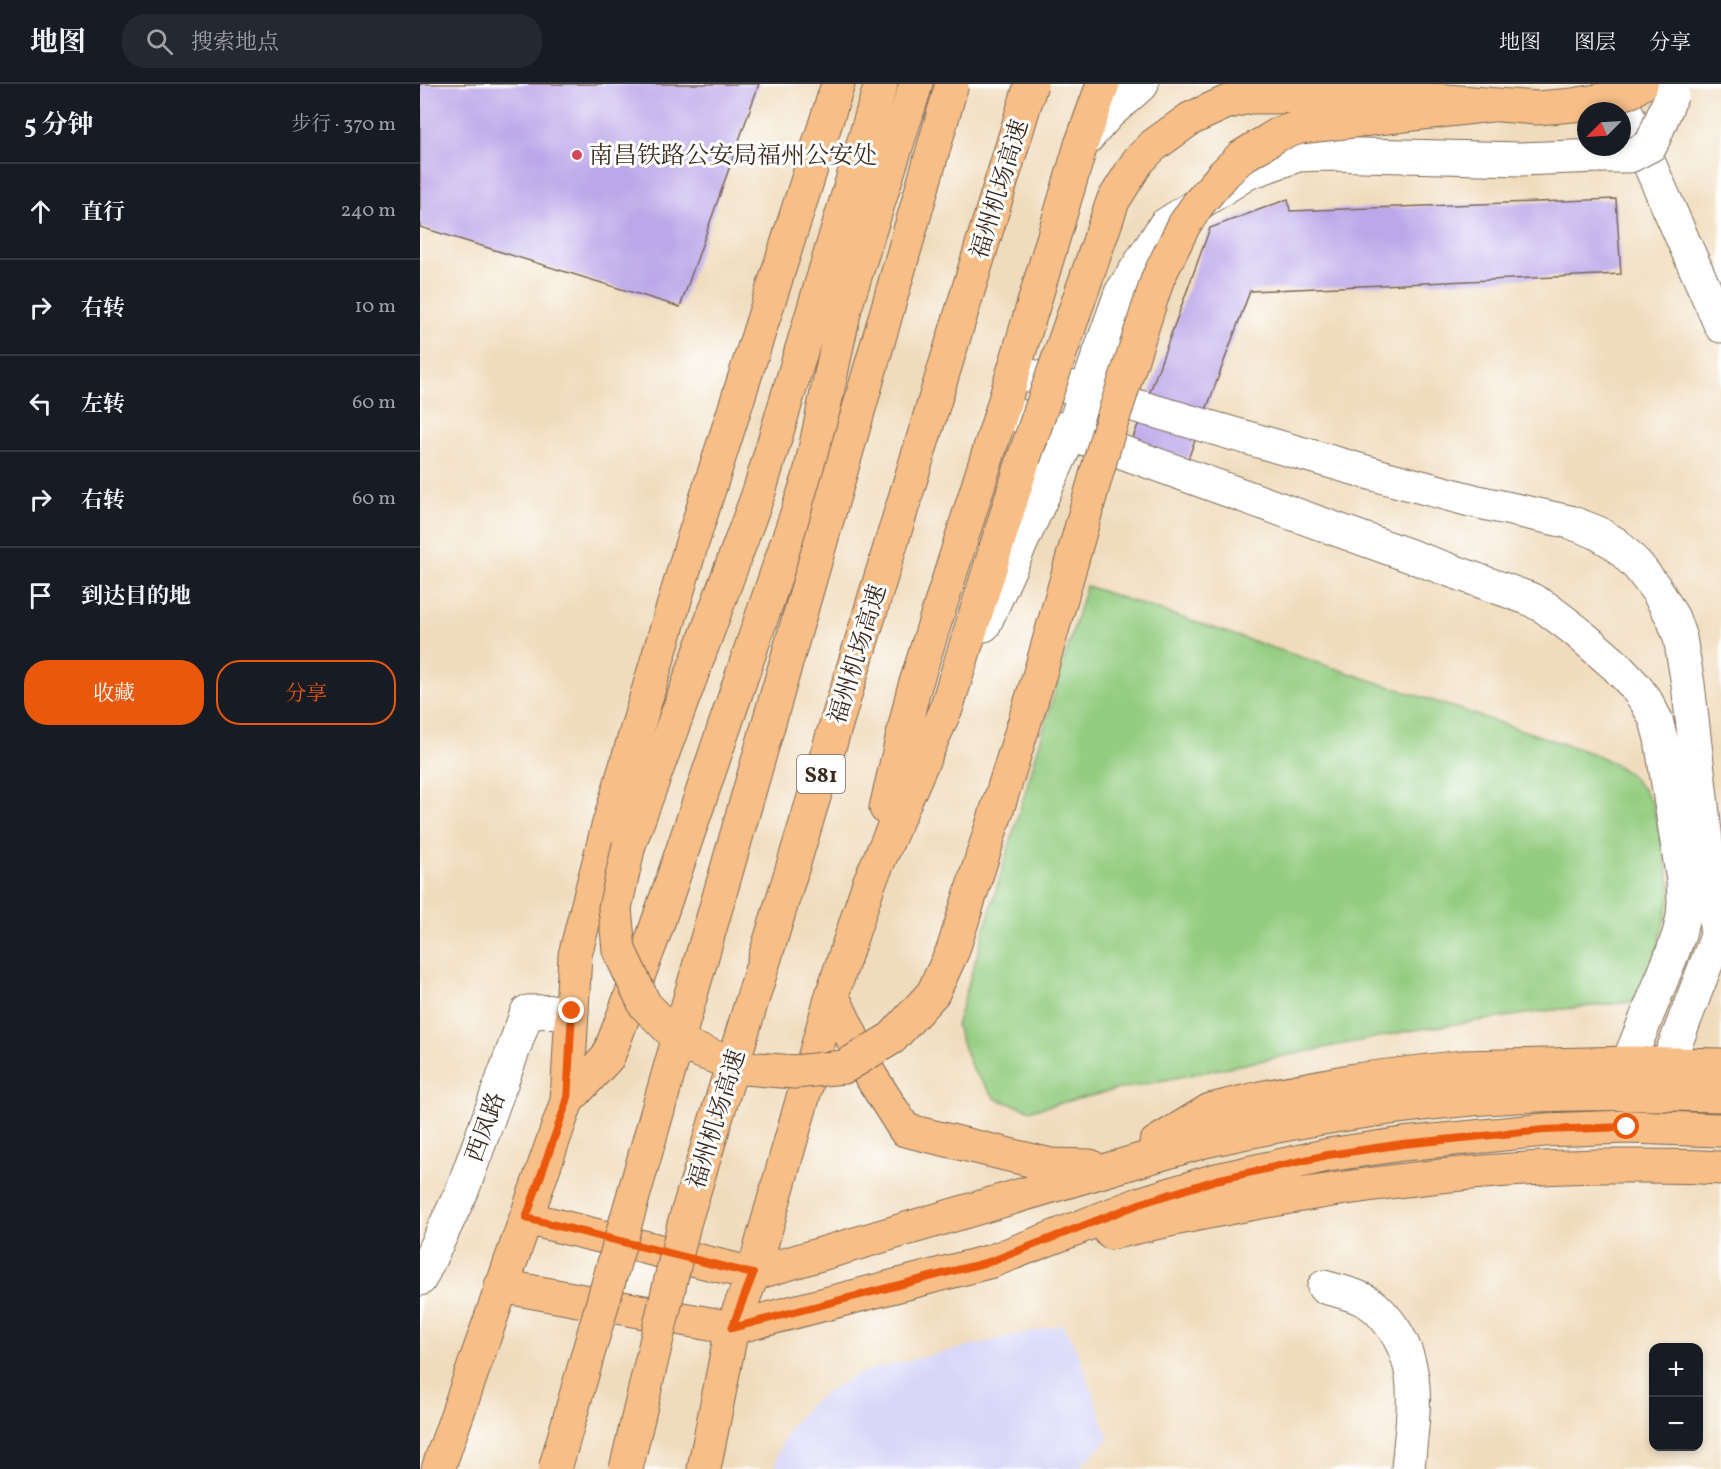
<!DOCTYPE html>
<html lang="zh">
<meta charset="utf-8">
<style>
body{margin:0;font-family:Vollkorn,"Noto Serif SC",serif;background:#242831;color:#f1f3f6}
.controls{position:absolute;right:18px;bottom:18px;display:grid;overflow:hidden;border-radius:12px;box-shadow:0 3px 9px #0003}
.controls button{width:54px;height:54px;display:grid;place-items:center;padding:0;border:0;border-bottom:2px solid #363941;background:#171b24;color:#f1f3f6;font:30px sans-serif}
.compass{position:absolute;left:1157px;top:18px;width:54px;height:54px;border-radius:50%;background:#171b24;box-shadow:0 3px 9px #0003;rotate:246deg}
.stop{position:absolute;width:18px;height:18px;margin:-14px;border:4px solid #ea580c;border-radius:50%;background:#fff}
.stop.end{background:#ea580c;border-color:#fff;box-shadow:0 2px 6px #0008}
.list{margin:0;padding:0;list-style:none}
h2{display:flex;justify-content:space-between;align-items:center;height:78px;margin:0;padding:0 24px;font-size:26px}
h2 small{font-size:20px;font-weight:400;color:#9ea1a6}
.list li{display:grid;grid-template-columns:39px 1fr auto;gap:18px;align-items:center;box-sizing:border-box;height:96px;padding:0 24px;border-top:2px solid #363941}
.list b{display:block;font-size:22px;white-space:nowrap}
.list em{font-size:20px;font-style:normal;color:#9ea1a6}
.actions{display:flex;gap:12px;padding:18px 24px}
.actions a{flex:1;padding:14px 0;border:2px solid #ea580c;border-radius:24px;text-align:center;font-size:21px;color:#ea580c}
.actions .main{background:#ea580c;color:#fff}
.icon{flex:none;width:33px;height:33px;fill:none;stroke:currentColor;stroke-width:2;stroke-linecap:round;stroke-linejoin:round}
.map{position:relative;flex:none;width:1301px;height:1385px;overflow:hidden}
header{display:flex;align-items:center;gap:36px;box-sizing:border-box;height:84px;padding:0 30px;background:#171b24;border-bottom:2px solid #363941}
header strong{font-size:28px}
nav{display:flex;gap:33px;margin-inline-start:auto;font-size:21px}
.search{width:420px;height:54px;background:#242831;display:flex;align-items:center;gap:15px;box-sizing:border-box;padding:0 21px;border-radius:24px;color:#9ea1a6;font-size:22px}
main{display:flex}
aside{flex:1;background:#171b24}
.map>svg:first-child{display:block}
.built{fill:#d8d7f8}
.green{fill:#94cd81;stroke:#687c50;stroke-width:1.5}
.building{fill:#bca8e9}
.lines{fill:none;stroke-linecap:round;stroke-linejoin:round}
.minor-casing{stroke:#7a6855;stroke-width:35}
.major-casing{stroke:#7a6855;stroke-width:35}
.highway-casing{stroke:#7a6855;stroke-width:35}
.minor{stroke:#fff;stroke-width:33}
.major{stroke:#f7be87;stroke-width:33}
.highway{stroke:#f7be87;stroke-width:33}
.minor-bridge-casing{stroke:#7a6855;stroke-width:35;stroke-linecap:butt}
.major-bridge-casing{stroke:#7a6855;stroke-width:35;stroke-linecap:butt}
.highway-bridge-casing{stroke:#7a6855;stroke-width:35;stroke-linecap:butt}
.minor-bridge{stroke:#fff;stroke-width:33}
.major-bridge{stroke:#f7be87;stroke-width:33}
.highway-bridge{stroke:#f7be87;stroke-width:33}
.route{stroke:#ea580c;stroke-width:8}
.poi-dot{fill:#d1495b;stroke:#fff;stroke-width:2}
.labels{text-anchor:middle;stroke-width:6;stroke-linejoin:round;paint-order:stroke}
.shield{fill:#fff;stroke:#766a62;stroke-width:1.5}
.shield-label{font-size:22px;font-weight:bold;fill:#3b2a1e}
.poi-label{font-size:24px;fill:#3b2a1e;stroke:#fff;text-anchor:start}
.street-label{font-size:24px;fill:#3b2a1e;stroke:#fff}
</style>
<header>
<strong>地图</strong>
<div class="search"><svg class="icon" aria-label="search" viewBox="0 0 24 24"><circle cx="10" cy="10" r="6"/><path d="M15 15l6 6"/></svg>搜索地点</div>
<nav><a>地图</a><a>图层</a><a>分享</a></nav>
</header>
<main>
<aside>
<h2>5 分钟<small>步行 · 370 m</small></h2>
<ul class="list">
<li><svg class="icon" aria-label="ahead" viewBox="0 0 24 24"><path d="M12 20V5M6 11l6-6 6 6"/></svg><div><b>直行</b></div><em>240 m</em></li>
<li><svg class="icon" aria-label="right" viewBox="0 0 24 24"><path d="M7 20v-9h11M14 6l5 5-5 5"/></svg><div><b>右转</b></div><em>10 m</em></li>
<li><svg class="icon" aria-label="left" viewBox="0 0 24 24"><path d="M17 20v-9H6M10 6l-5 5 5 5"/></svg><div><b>左转</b></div><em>60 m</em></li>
<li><svg class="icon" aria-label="right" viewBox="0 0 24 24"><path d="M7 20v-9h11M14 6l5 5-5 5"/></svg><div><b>右转</b></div><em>60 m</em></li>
<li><svg class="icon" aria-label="arrive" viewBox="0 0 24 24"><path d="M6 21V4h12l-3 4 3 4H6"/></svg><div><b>到达目的地</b></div></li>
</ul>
<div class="actions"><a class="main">收藏</a><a>分享</a></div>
</aside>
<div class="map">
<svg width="1301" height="1385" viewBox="0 0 1301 1385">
<rect width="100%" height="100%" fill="#fff"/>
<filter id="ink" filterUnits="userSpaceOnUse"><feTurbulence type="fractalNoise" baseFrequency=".0167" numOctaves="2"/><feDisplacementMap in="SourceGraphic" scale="12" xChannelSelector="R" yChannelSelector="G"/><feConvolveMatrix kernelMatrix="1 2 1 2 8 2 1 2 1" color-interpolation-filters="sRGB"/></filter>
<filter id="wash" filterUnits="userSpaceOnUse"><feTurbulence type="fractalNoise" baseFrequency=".008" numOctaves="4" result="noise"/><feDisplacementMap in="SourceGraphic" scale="24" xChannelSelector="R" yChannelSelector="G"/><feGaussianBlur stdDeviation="1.35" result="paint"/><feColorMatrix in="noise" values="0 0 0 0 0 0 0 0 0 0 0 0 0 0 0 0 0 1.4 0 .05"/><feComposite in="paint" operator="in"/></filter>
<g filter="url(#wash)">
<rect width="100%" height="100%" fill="#f0dcbc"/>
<!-- built -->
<path class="built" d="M642,1240L658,1268L689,1355L657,1385H354L358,1368L369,1344L387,1323L407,1307L434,1292L453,1285Z"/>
<!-- green -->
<path class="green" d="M666,502L1174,670L1191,678L1208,689L1222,704L1233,720L1252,806L1237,866L1221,917L1133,926L988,947L700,1005L611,1026L576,1015L552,985L536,942Z"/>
<g id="blocks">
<!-- building -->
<path class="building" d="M0,0H339L260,223L0,143Z
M868,115L870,127L1196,115L1201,190L830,207L768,375L712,357L790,144Z"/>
</g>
</g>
<g filter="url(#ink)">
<use href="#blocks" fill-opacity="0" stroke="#7a6855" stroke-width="1.5"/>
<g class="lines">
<defs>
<path id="minor" d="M1194,0L1301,242
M661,61L688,30L722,0
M594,287L964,393L1054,417L1150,438L1176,448L1196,460L1218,482L1236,505L1253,534L1260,554L1268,600L1297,852L1248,979
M582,326L635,344L1110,515L1126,524L1155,546L1195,581L1214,601L1226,617L1236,636L1241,655L1263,797L1264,817L1263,832L1259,850L1252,870L1208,979
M564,541L651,349L701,209L745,141L827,89L878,71L905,70L1100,75L1179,72
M0,1195L42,1107L107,928L152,927
M904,1203C918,1207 935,1210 948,1218C957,1223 965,1233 971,1241C1004,1286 992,1333 988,1385"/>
<path id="major" d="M466,724L493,608L582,326L661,61L683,0
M412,911L450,991L485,1046L631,1081L670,1082
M736,1059L790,1026L840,1014L935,996L1041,983L1208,979L1301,981
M106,1134L333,1190L785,1057C887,1034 991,1018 1096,1012C1164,1008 1233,1009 1301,1011
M691,1149C851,1112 1014,1085 1178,1082C1219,1082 1260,1081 1301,1084
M81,1202L312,1244L572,1177L722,1119L796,1096L908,1071L983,1060L1124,1046L1207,1043L1301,1046
M18,1385L147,1017L155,871L187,746L271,462L418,0
M284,1385L312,1244L333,1190L412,911L449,799L527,622L604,374"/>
<path id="highway" d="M209,761L339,408L461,0
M147,1017L188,973L234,850L389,394L425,224L496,0"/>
</defs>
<!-- minor casing -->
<use href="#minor" class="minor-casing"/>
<!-- major casing -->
<use href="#major" class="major-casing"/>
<!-- highway casing -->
<use href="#highway" class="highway-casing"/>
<!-- minor -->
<use href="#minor" class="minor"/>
<!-- major -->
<use href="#major" class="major"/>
<!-- highway -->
<use href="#highway" class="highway"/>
<defs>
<path id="minor-bridge" d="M1179,72H1210L1231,61L1252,10"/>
<path id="major-bridge" d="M604,374L693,117L718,77L734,61L770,35L805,19L828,13L964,12L1117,24L1153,21L1182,16L1211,7L1221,0"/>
<path id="highway-bridge" d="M209,761L195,824L199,866L225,921L266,962L324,984L374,988L424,983L472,954L513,909L533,866L620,589L686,356L738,194L764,141L778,120L804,90L821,73L839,62L859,50L880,43L1071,21
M135,1385L532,0
M206,1385L264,1140L611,0"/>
</defs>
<!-- minor-bridge casing -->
<use href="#minor-bridge" class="minor-bridge-casing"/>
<!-- major-bridge casing -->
<use href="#major-bridge" class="major-bridge-casing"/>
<!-- highway-bridge casing -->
<use href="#highway-bridge" class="highway-bridge-casing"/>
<!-- minor-bridge -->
<use href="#minor-bridge" class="minor-bridge"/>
<!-- major-bridge -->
<use href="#major-bridge" class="major-bridge"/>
<!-- highway-bridge -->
<use href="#highway-bridge" class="highway-bridge"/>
</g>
</g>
<g class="lines" filter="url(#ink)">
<!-- route -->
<path class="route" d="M152,927L147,1017L106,1134L333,1190L312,1244L572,1177L722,1119L796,1096L908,1071L983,1060L1124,1046L1207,1043"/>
</g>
<!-- markers -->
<circle class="poi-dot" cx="157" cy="71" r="6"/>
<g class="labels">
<!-- shield labels -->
<rect class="shield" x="377" y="671" width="48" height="38" rx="4.5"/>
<g class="shield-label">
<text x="401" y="698">S81</text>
</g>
<!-- poi labels -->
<g class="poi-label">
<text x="169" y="79">南昌铁路公安局福州公安处</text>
</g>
<!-- street labels -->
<g class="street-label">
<text transform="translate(579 105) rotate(-73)" y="8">福州机场高速</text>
<text transform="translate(437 570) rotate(-73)" y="8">福州机场高速</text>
<text transform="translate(296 1035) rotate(-73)" y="8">福州机场高速</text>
<text transform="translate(65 1043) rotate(-70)" y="8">西凤路</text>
</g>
</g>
</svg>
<div class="controls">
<button>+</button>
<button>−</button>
</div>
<svg class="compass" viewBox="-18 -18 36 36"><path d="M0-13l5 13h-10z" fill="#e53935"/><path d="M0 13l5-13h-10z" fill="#9ea1a6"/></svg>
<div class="stop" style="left:1207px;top:1043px"></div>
<div class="stop end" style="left:152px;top:927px"></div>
</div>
</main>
